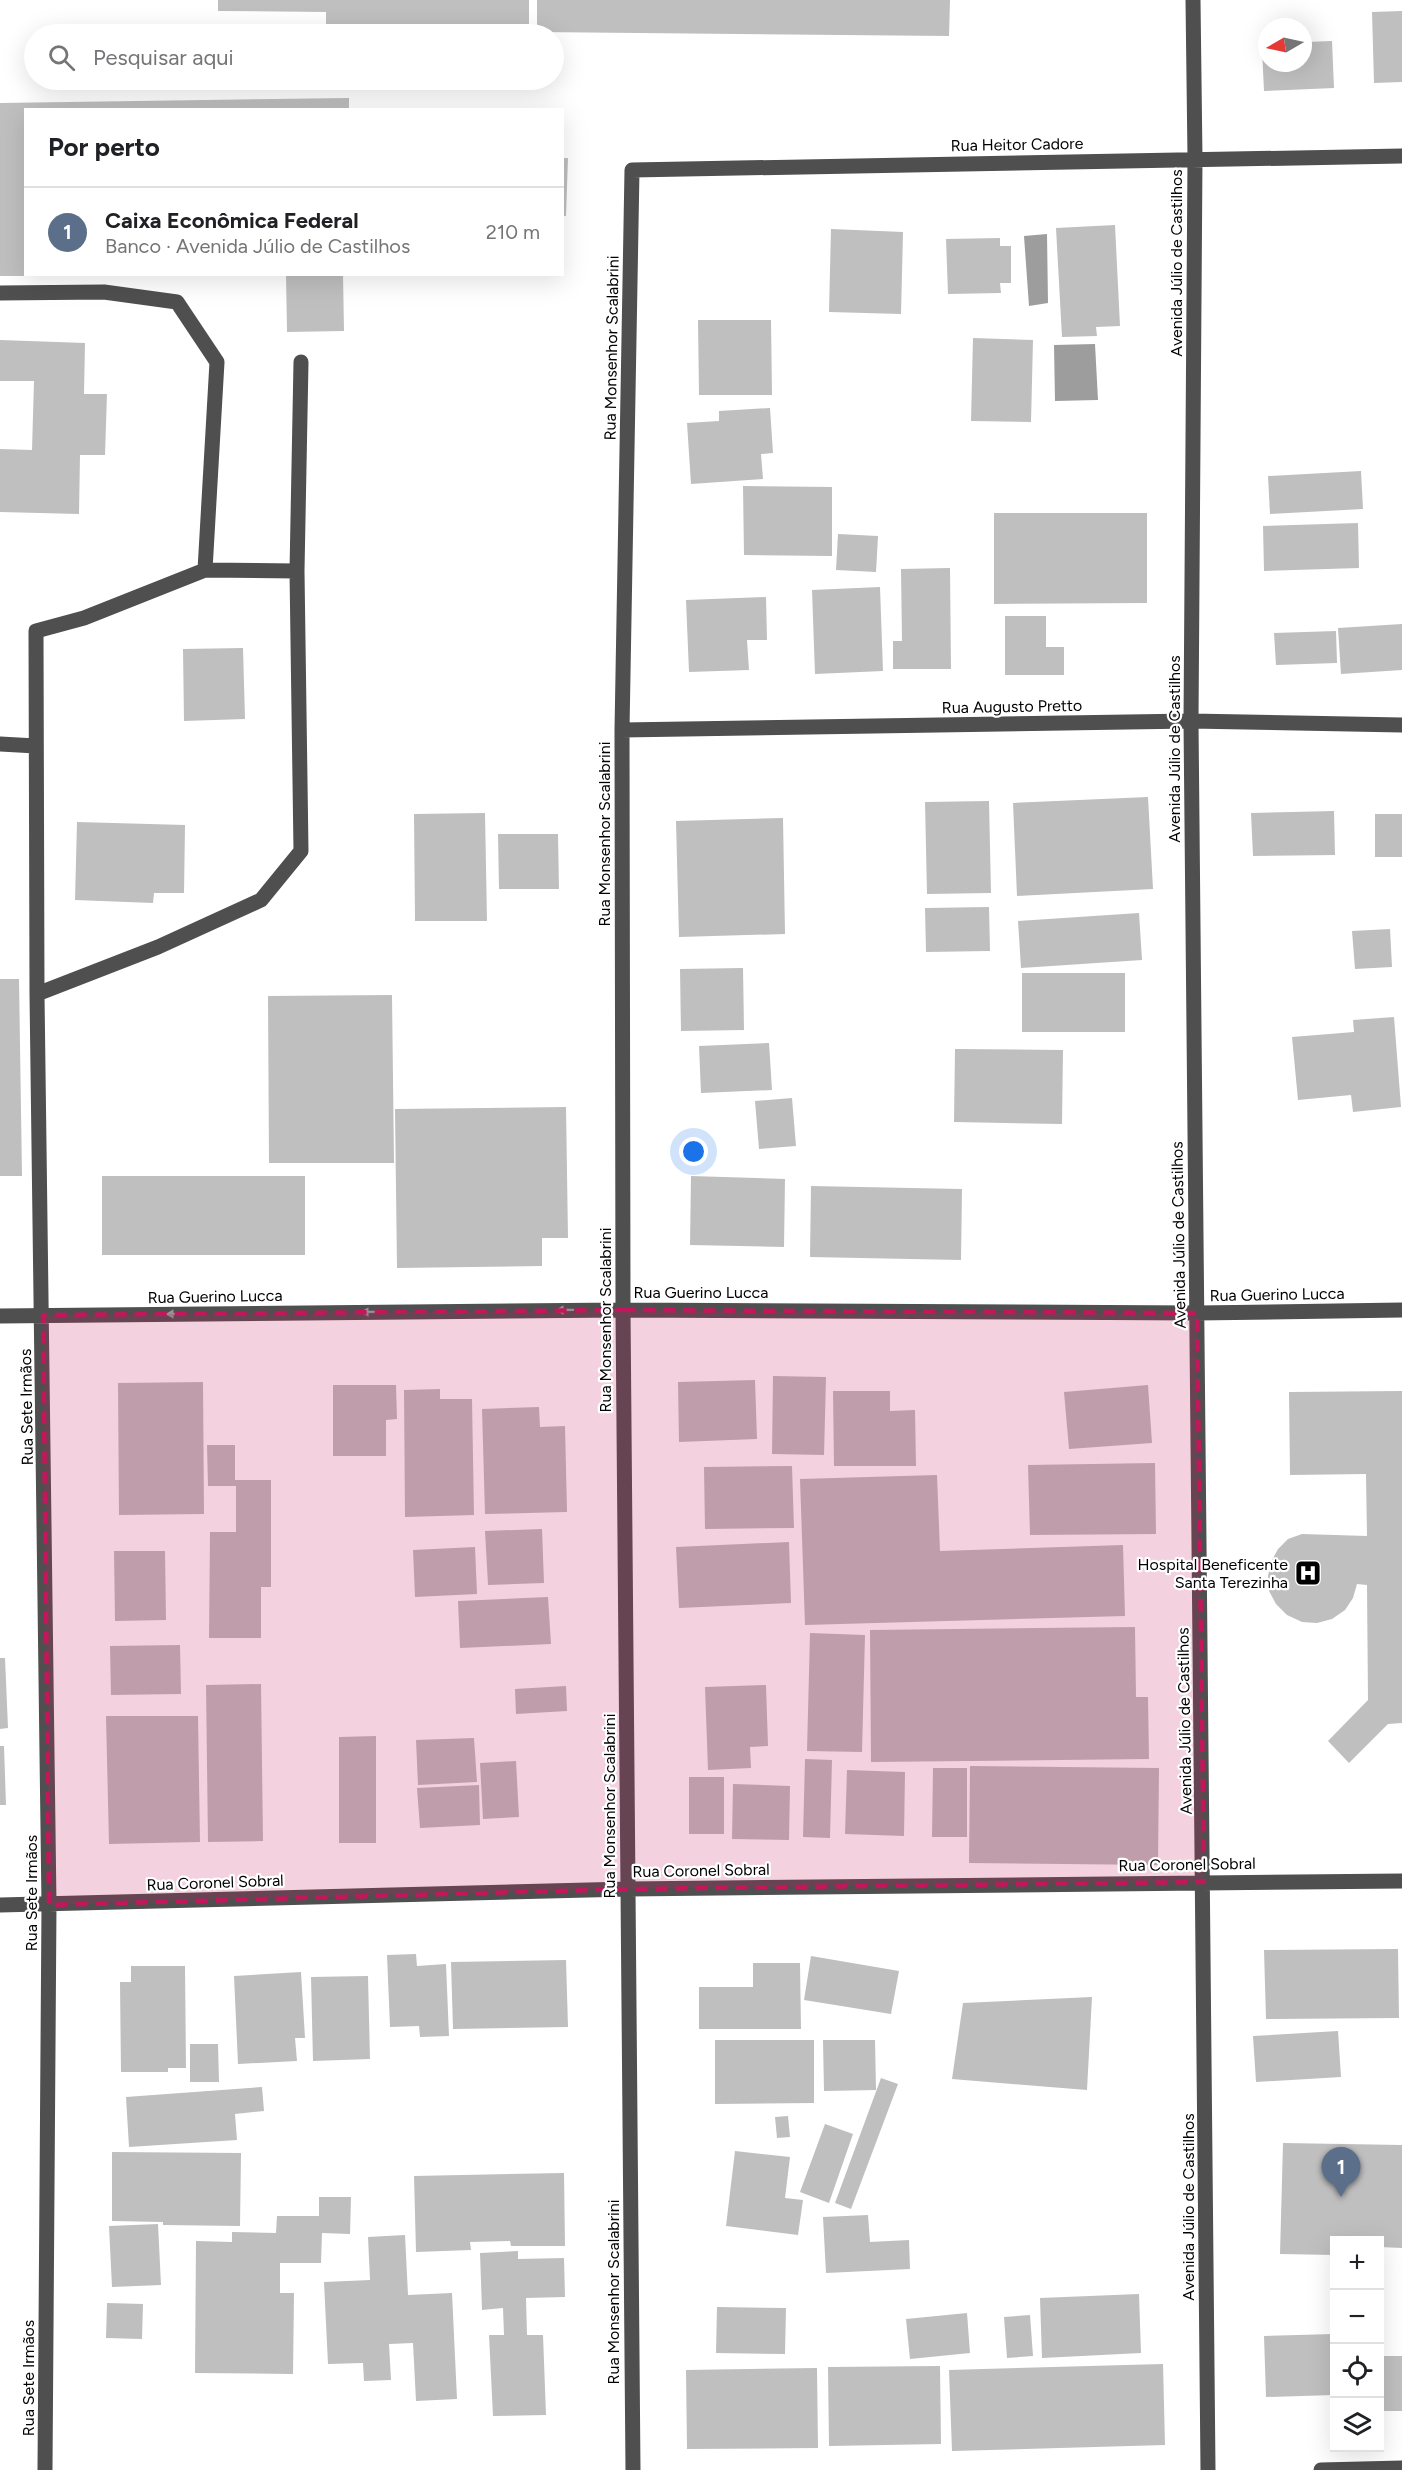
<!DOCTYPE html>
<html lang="pt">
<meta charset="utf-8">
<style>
body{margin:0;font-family:Figtree,sans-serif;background:#f2f2f2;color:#202124}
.controls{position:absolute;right:18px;bottom:18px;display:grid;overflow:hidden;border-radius:0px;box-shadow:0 6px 24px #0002}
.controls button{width:54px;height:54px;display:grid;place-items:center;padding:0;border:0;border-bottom:2px solid #e0e0e0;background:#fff;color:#202124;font:30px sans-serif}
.compass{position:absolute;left:1258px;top:18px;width:54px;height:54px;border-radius:50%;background:#fff;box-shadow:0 6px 24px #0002;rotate:261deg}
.you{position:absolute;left:694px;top:1152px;width:21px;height:21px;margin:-15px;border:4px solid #fff;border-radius:50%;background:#1a73e8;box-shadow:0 0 0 9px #1a73e833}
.badge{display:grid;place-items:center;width:39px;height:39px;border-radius:50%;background:#2563eb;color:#fff;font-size:20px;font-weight:700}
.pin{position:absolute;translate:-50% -50px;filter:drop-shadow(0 2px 3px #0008)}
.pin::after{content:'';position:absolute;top:32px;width:21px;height:18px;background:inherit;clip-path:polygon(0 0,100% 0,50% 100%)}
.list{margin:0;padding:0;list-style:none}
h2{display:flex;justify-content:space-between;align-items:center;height:78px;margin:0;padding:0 24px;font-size:26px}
h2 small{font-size:20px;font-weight:400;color:#757577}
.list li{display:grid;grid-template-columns:39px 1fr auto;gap:18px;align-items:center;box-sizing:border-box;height:90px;padding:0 24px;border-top:2px solid #e0e0e0}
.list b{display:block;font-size:22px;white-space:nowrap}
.list p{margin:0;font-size:20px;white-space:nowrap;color:#757577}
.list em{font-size:20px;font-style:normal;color:#757577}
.icon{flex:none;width:33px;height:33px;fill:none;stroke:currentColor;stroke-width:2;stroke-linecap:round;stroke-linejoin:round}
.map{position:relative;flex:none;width:1402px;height:2470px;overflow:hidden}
.search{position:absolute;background:#fff;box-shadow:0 6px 24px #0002;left:24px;top:24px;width:540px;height:66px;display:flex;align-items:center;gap:15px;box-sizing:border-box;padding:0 21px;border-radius:33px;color:#757577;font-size:22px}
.panel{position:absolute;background:#fff;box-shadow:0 6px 24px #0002;left:24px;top:108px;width:540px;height:168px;border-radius:0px}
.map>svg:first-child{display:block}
.water{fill:#9d9d9d}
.building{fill:#bfbfbf}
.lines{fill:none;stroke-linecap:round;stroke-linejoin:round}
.minor{stroke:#4f4f4f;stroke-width:15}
.oneway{fill:#959595}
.marked{fill:#c2185b;fill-opacity:0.2;stroke:#c2185b;stroke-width:4.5;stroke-dasharray:12 8;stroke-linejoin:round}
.labels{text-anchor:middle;stroke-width:4.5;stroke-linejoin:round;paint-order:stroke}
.street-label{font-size:16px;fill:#000;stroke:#fff}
.poi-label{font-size:16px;fill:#000;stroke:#fff;text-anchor:end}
</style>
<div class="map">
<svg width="1402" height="2470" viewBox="0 0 1402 2470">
<rect width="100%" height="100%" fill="#fff"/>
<!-- water -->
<path class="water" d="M1047,234L1048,303L1029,306L1024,236Z
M1095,344L1098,400L1055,401L1054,345Z"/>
<!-- building -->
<path class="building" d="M218,0H529V29L326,28V12L218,11Z
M537,0H950L949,36L537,32Z
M1402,11V82L1374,83L1372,12Z
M1332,41L1334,88L1264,91L1262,49H1267V63H1303V47H1306V42Z
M349,98V110H26V276H0V103Z
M562,158H568L566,216H562Z
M1115,225L1120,326L1096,327L1097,336L1062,337L1056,228Z
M831,229L903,232L901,314L829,312Z
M1000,238V246H1011V283H1000L1001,293L948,294L946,239Z
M286,274H343L344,331L287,332Z
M698,320H771L772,395H699Z
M973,338L1033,340L1031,422L971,421Z
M0,340L85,343L84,394H107L105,455H80L79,514L0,512V449L32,450L34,381H0Z
M770,408L773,453L761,454L763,479L691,484L687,423L719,421V411Z
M1361,471L1363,509L1270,514L1268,476Z
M743,486L832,487V556L744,555Z
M994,513H1147V603L994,604Z
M1358,523L1359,568L1264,571L1263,526Z
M838,534L878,536L876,572L836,570Z
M950,568L951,669H893V641H902L901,569Z
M880,587L883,671L815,674L812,590Z
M766,597L767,640H747L749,670L689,672L686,600Z
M1005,616H1046V647H1064V675H1005Z
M1402,624V670L1341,674L1338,628Z
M1336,631L1337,663L1276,665L1274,633Z
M243,648L245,719L184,721L183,649Z
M1148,797L1153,889L1017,896L1013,803Z
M989,801L991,893L927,894L925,802Z
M1334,811L1335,855L1253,856L1251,813Z
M485,813L487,921H415L414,814Z
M1375,814H1402V857H1375Z
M783,818L785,934L679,937L676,821Z
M77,822L185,825L184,893H154L153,903L75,900Z
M498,834H558L559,889H499Z
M989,907L990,951L926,952L925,908Z
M1139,913L1142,960L1021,968L1018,921Z
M1390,929L1392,967L1355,969L1352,931Z
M743,968L744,1030L681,1031L680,969Z
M1022,973H1125V1032H1022Z
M0,979H19L22,1176H0Z
M392,995L394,1163H269L268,996Z
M1394,1017L1401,1107L1353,1112L1351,1095L1298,1100L1292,1037L1354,1032L1353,1020Z
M769,1043L772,1090L701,1093L699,1046Z
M955,1049L1063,1050L1062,1124L954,1122Z
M792,1098L796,1146L759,1149L755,1101Z
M566,1107L568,1238H542V1266L397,1268L395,1109Z
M102,1176H305V1255H102Z
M691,1176L785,1179L784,1247L690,1245Z
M811,1186L962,1189L961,1260L810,1257Z
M773,1376L826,1377L824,1455L772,1454Z
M755,1380L757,1439L679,1442L678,1382Z
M203,1382L204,1514L119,1515L118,1383Z
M333,1385H396L397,1419L386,1420V1456H333Z
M1148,1385L1152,1443L1069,1449L1064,1392Z
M440,1389V1399H472L474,1515L405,1517L404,1390Z
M833,1391H890V1411L915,1410L916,1466H834Z
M1402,1391V1723L1388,1724L1349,1763L1328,1741L1368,1700L1367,1585L1357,1584L1353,1598L1345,1610L1332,1619L1317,1623L1302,1622L1287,1615L1276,1604L1269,1591L1268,1576L1271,1562L1278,1549L1288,1539L1302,1534L1367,1536L1366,1474L1290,1475L1289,1392Z
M539,1407L540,1427L565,1426L567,1512L485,1514L482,1409Z
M207,1445H235V1480H271V1587H261V1638H209L210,1532H236V1486H208Z
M1155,1463L1156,1534L1030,1535L1028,1465Z
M792,1466L794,1528L705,1529L704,1467Z
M937,1475L940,1551L1123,1545L1125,1616L805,1625L800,1479Z
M542,1529L544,1583L488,1585L485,1531Z
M789,1542L791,1603L679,1608L676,1547Z
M475,1547L477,1594L415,1597L413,1550Z
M114,1551H165L166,1620L115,1621Z
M548,1597L551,1644L460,1648L458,1601Z
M1135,1627L1136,1697H1148L1149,1759L871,1762L870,1630Z
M810,1633L865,1635L862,1752L807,1751Z
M180,1645L181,1694L111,1695L110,1646Z
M0,1658H5L8,1728L0,1729Z
M261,1684L263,1841L208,1842L206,1685Z
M766,1685L768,1746L750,1747L751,1768L708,1770L705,1687Z
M566,1686L567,1711L516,1714L515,1689Z
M106,1716H198L200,1842L109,1844Z
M376,1736V1843H339V1737Z
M474,1738L477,1782L418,1785L416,1740Z
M0,1746H4L6,1805H0Z
M805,1759L832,1760L830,1838L803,1837Z
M516,1761L519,1817L483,1819L480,1763Z
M970,1766L1159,1768L1158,1865L969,1863Z
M933,1768H967V1837H932Z
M847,1770L905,1772L904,1836L845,1834Z
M689,1777H724V1834H689Z
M733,1784L790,1786L789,1840L732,1839Z
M479,1785L480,1825L420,1828L417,1788Z
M1398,1949L1399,2018L1266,2019L1264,1950Z
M416,1954L417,1966L446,1964L449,2036L420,2037L419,2026L390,2027L387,1955Z
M811,1956L899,1971L891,2014L804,2000Z
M566,1960L568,2027L453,2029L451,1962Z
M753,1963H800L801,2029H699V1987H753Z
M131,1966H185L186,2068H168V2072H121L120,1982H131Z
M301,1972L305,2038H295L297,2061L238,2064L234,1976Z
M368,1976L370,2059L313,2061L311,1977Z
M1092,1997L1087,2090L952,2079L963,2003Z
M1338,2031L1341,2077L1256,2082L1253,2036Z
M715,2040H814V2103L715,2104Z
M823,2040H875L876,2090L824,2091Z
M190,2044H218L219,2082H190Z
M881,2078L898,2084L851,2209L835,2203Z
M262,2087L264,2111L235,2114L237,2140L129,2147L126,2097Z
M788,2116L790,2137L777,2138L775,2117Z
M825,2124L853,2134L829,2203L800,2192Z
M1283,2143L1402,2145V2248L1380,2247V2240H1334V2255L1280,2254Z
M735,2151L790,2157L785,2198L803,2200L798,2235L726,2226Z
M112,2152L241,2153L240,2226L163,2225V2222L112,2221Z
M564,2173L565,2246H511L510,2241L470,2242L471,2250L416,2252L414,2176Z
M319,2197H351L350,2234L322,2233L321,2263H280V2293H294L293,2374L195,2373L196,2241L232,2242V2232L276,2233L277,2216H319Z
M868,2215L870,2242L909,2240L910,2269L826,2273L823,2217Z
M158,2224L161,2285L112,2287L109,2226Z
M405,2235L408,2295L452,2293L457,2399L416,2401L413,2343L389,2344L391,2380L364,2381L363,2363L328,2364L324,2282L370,2280L368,2237Z
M518,2251V2259L564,2258L565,2297L526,2298L527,2335H543L546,2415L493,2416L489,2335H504L503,2308L482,2310L480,2253Z
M1139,2294L1141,2353L1042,2358L1040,2298Z
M107,2303L143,2304L142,2339L106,2338Z
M717,2307L786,2308L785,2354L716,2353Z
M967,2313L970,2353L910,2359L906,2319Z
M1030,2315L1033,2356L1007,2358L1004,2317Z
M1334,2334V2395L1266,2397L1264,2336Z
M1380,2356H1402V2411H1380Z
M1163,2364L1165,2445L952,2451L949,2370Z
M940,2366L941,2444L829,2446L828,2367Z
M817,2368L818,2448L687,2449L686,2370Z"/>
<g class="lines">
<!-- minor -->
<path class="minor" d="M1193,0L1195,158L1191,721L1208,2470
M0,293L104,292L177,302L217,362L205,570
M622,730L1191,721L1402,725
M0,744L36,746
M37,994L158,947L261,900L301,851L297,571L301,362
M0,1316L623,1310L1197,1313L1402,1310
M0,1905L628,1889L1402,1881
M45,2470L49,1905L37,994L36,631L84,618L205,570L297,571
M633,2470L623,1310L622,730L632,170L1402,156
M1321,2470L1402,2468"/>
</g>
<!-- one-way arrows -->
<defs><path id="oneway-solid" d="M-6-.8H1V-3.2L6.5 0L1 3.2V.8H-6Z" transform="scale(1.5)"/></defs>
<g class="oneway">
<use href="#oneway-solid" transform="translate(565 1310) rotate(179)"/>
<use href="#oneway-solid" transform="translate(370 1312) rotate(179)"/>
<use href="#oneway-solid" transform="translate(175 1314) rotate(179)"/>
</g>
<!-- marked area -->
<path class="marked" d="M623,1310L1197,1313L1204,1882L628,1889L49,1905L43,1315Z"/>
<!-- icons -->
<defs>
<symbol id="hospital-square" viewBox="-11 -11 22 22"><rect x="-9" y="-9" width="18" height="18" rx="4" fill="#000" stroke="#fff"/><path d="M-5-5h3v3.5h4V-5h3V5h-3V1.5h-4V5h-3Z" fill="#fff"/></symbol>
</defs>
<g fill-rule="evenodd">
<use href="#hospital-square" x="1293" y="1558" width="30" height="30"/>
</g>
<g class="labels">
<!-- street labels -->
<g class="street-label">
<text transform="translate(1017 144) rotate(-1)" y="6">Rua Heitor Cadore</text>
<text transform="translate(1176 263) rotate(-90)" y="6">Avenida Júlio de Castilhos</text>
<text transform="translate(611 348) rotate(-89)" y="6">Rua Monsenhor Scalabrini</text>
<text transform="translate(1012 706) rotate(-1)" y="6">Rua Augusto Pretto</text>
<text transform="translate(1174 749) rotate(-90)" y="6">Avenida Júlio de Castilhos</text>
<text transform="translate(604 834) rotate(-90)" y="6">Rua Monsenhor Scalabrini</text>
<text transform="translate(1178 1235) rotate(-91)" y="6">Avenida Júlio de Castilhos</text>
<text x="701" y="1298">Rua Guerino Lucca</text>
<text transform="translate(1277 1294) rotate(-1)" y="6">Rua Guerino Lucca</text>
<text transform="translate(215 1296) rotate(-1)" y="6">Rua Guerino Lucca</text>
<text transform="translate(605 1320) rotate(-90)" y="6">Rua Monsenhor Scalabrini</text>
<text transform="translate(26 1407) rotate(-91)" y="6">Rua Sete Irmãos</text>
<text transform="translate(1184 1721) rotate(-91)" y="6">Avenida Júlio de Castilhos</text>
<text transform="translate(609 1806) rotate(-90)" y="6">Rua Monsenhor Scalabrini</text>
<text transform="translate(1187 1864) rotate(-1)" y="6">Rua Coronel Sobral</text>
<text transform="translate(701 1870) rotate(-1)" y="6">Rua Coronel Sobral</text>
<text transform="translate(215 1882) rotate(-2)" y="6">Rua Coronel Sobral</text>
<text transform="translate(31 1893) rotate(-90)" y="6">Rua Sete Irmãos</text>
<text transform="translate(1188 2207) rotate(-90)" y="6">Avenida Júlio de Castilhos</text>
<text transform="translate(613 2292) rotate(-90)" y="6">Rua Monsenhor Scalabrini</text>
<text transform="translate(28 2378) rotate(-90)" y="6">Rua Sete Irmãos</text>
</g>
<!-- poi labels -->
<g class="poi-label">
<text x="1288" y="1570">Hospital Beneficente<tspan x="1288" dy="18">Santa Terezinha</tspan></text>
</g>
</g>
</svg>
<div class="controls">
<button>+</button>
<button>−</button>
<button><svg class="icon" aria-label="locate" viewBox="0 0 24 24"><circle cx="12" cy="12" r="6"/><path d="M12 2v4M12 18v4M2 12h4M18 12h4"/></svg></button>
<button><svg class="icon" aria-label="layers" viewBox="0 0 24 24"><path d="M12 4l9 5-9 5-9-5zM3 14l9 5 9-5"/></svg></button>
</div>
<svg class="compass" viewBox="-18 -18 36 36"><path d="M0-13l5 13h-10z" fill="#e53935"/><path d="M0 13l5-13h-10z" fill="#757577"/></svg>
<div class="you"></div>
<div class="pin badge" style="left:1341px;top:2197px;background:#5c6f8a">1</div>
<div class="search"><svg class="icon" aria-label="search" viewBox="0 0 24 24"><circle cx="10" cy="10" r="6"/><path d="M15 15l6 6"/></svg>Pesquisar aqui</div>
<section class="panel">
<h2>Por perto<small></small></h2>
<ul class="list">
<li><span class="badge" style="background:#5c6f8a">1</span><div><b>Caixa Econômica Federal</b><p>Banco · Avenida Júlio de Castilhos</p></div><em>210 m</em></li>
</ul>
</section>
</div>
